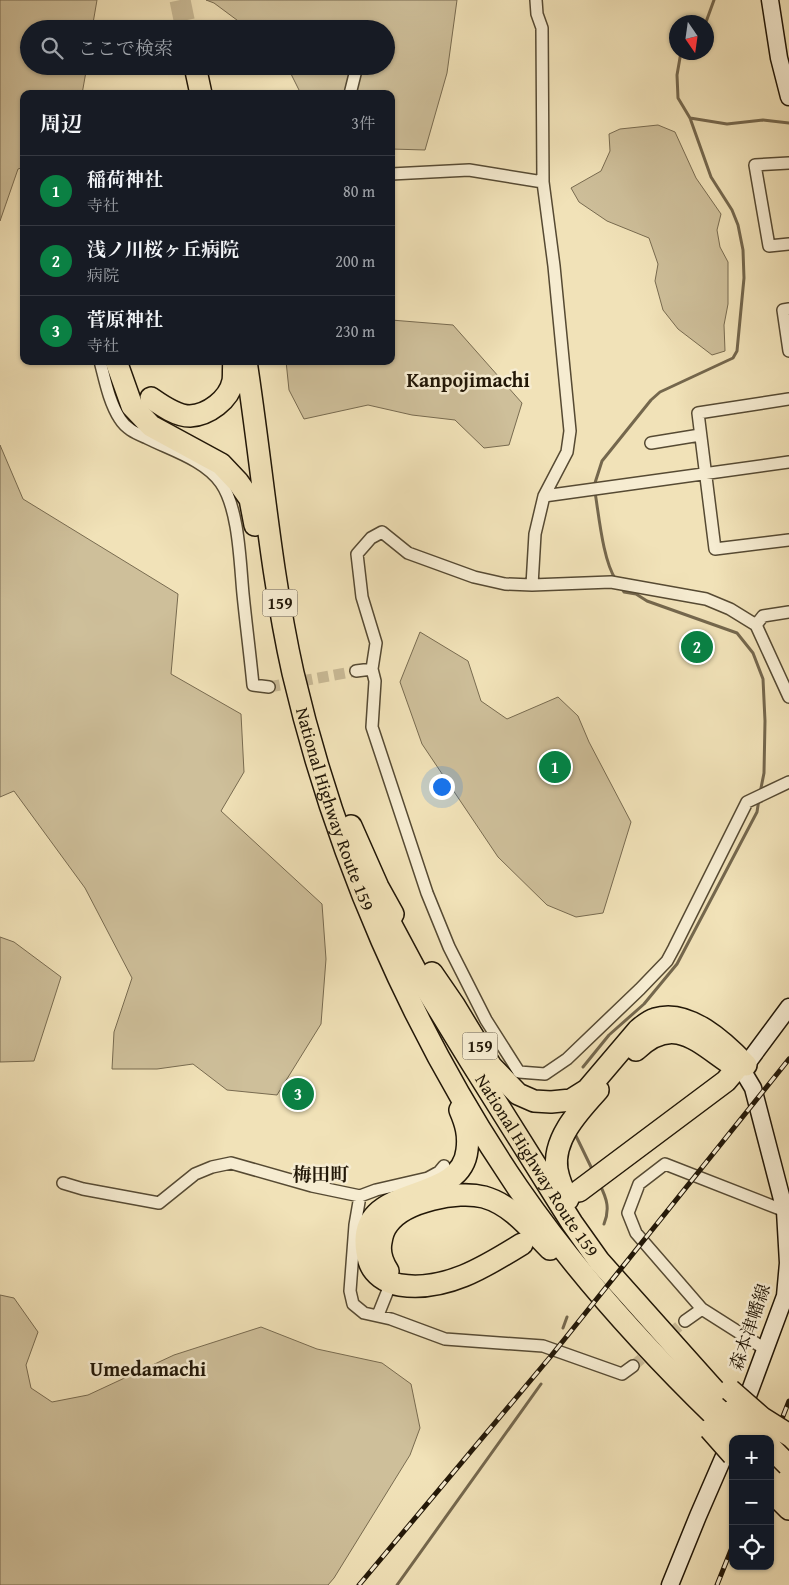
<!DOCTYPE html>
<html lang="ja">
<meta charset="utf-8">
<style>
body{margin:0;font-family:"Gentium Book Plus","Noto Serif JP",serif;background:#20242c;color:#f1f3f6}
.controls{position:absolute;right:15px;bottom:15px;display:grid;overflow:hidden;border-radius:10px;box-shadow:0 1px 4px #0004}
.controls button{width:45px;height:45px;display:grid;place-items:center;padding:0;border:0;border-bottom:1px solid #363941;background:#171b24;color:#f1f3f6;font:25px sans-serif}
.compass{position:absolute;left:669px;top:15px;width:45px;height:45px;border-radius:50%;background:#171b24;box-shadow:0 1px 4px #0004;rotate:167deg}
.you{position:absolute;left:441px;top:786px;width:18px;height:18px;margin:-12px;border:4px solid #fff;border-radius:50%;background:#1a73e8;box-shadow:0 0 0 8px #1a73e833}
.badge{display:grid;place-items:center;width:32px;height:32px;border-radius:50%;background:#0b8043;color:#fff;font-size:16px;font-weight:700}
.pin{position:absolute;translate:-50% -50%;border:2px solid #fff;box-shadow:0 1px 5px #0006}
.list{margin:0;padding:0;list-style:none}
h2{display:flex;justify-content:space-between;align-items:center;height:65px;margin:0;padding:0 20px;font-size:21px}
h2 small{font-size:16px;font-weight:400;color:#9ea1a6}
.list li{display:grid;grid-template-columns:32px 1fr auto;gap:15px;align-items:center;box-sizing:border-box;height:70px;padding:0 20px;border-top:1px solid #363941}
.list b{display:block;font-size:19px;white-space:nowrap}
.list p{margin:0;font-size:16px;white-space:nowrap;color:#9ea1a6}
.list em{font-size:16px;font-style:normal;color:#9ea1a6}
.icon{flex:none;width:28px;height:28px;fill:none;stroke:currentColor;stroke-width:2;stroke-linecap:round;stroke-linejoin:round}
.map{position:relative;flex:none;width:789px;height:1585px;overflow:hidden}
.search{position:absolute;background:#171b24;box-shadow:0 1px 4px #0004;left:20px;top:20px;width:375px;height:55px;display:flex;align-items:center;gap:12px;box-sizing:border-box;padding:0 18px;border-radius:28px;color:#9ea1a6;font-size:19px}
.panel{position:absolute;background:#171b24;box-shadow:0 1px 4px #0004;left:20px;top:90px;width:375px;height:275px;border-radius:10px}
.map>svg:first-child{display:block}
.green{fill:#cebf9a;stroke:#786b50}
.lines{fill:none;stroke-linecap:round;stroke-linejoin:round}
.stream{stroke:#74674d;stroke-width:3}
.street-tunnel{stroke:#c8b995;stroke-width:11;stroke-dasharray:11 5.5;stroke-linecap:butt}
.highway-tunnel{stroke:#c8b995;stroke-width:21;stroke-dasharray:21 11;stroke-linecap:butt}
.street-casing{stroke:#564a33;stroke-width:14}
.secondary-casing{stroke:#221707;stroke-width:19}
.highway-casing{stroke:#221707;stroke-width:24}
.street{stroke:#f6ecd1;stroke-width:11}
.secondary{stroke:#f6ecd1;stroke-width:16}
.highway{stroke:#f1e2b8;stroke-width:21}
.rail-casing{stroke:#221707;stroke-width:5}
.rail{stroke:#f6ecd1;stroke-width:3;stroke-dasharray:9;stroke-linecap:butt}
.highway-bridge-casing{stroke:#221707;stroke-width:24;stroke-linecap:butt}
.highway-bridge{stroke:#f1e2b8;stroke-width:21}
.labels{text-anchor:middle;stroke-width:5;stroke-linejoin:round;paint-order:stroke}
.shield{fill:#f6ecd1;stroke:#625744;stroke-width:1}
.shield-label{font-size:16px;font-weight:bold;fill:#221707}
.street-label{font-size:18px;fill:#221707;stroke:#f6ecd1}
.neighbourhood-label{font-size:19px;font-weight:bold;fill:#221707;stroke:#f6ecd1}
.quarter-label{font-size:20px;font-weight:bold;fill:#221707;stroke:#f6ecd1}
</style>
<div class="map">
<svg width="789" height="1585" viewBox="0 0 789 1585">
<rect width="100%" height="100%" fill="#f1e2b8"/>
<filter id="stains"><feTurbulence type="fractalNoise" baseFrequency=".004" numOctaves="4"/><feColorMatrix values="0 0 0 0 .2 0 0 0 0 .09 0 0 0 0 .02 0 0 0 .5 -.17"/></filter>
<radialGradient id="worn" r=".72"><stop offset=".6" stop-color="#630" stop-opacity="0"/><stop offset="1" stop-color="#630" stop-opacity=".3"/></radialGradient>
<!-- green -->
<path class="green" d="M0,0H97L92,29H29V66H87L82,94H24V167L18,169L0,221Z
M206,0H457L447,73L425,150L391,149V94H301L287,66H386V29H249L214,3Z
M658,125L675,132L696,178L721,214L717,230L720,247L728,262V304L724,325L725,351L712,355L678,329L663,310L655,281L658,264L649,238L607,221L579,202L571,188L601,171L610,151L609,134L620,129Z
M391,320L453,325L522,403L509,445L484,448L455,420L412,415L368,405L304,419L289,390L286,361H391Z
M0,445L23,499L178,594L171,674L241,714L244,772L221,811L322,904L326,959L321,1024L277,1095L227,1090L193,1064L157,1069H112L114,1032L132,978L85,888L14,791L0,797Z
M420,632L468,661L481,701L507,719L558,697L578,716L589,742L631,822L603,913L576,917L547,905L498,857L422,744L400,682Z
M0,937L14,942L61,977L34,1061L0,1062Z
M0,1295L14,1298L38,1332L26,1365L31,1388L52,1402L88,1395L174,1355L261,1327L317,1349L382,1363L411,1384L420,1428L410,1455L334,1578L328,1585H0Z"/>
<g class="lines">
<!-- stream -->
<path class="stream" d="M706,22L714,0
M690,118L727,124L763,120L789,123
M594,486L602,461L651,400L660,392L733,358L737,351L744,278L743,250L738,225L732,210L711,177L690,118L678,98L677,75L681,52
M595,492C599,516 603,561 616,580
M621,587L624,592L636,594L647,601L737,633L753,653L763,679L765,721L764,773L760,793
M583,1067L609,1035L644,1004L677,964L757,812L759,799
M576,1136L593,1171
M600,1185C607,1199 610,1209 604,1224
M563,1328L567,1317
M397,1585L541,1384"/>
<!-- street-tunnel -->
<path class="street-tunnel" d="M269,687L356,671
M633,1366L685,1321"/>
<!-- highway-tunnel -->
<path class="highway-tunnel" d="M180,0L186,29"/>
<defs>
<path id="street" d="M364,27V29
M350,94L357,66
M789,163L755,165L769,246L789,244
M391,174L469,170L543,182
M789,309L783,310L789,351
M100,361C105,380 109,402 120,419C126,429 136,433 147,438C171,450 205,460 221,483C239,509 240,563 243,594C246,624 250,654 253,685L269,687
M789,399L698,413L715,549L789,540
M651,443L700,435
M544,496L789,462
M532,585L535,534L544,496L567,452L570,431L554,266L543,182L542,28L537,14L536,0
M756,625L763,616L789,612
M372,669L376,643L362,597L357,554L371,538L382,532L408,553L474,577L505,584L532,585L611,582L706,599L730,609L756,625L789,697
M356,671L372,669L375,681L372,727L427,893L449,947L486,1020L519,1072L545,1074L567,1059L640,989L667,961L674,948L747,802L789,782
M63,1183L83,1189L159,1203L195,1174L212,1167L231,1163L312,1186L360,1196L376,1190L428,1178L439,1172L444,1166
M360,1196L355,1225L350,1291L353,1304L364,1313L391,1319L445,1339L543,1346L622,1374L633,1366
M378,1315L392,1280
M685,1321L702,1309
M765,1349L702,1309L636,1233L628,1213L639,1184L665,1164L785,1211"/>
<path id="secondary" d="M770,0L779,58L789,97
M737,1068L744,1073L753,1088L785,1211L788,1263L785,1296L742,1412
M744,1073L746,1065L789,1007
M670,1585L698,1516L731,1440"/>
<g id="highway">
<path d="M195,66L201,94"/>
<path d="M116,361L132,406L151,426L221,464L238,482L250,499L255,525"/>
<path id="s1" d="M246,361C262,465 270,570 293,673C336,856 412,1032 518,1188C575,1271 644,1347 716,1417"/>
<path d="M151,398C161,405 176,416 190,416C208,415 229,400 233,381C234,375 233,368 234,361"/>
<path d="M351,826L378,887L393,914"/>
<path id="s2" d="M380,904L419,977L471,1062L572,1223L599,1261L724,1401"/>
<path d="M432,973L454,1005L491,1066L518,1094L534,1101L551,1102L571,1100L587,1090L638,1030C643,1026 648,1021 655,1019C688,1008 725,1043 746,1065"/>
<path d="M460,1110C466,1124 469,1135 467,1150C461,1210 346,1178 369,1261C373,1274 386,1283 400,1285C445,1292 485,1267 522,1244"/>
<path d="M579,1191L726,1081L737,1068C701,1046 676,1011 636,1050"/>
<path d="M568,1199C563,1190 559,1181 557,1170C552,1139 579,1111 598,1090"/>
<path d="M388,1271C382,1262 379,1252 381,1242C382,1235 384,1229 388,1224C404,1201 458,1190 484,1197C512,1205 530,1229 550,1249"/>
<path d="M770,1468L789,1486"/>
<path d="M770,1490L789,1509"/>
</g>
</defs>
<!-- street casing -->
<use href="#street" class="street-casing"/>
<!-- secondary casing -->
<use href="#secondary" class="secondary-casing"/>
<!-- highway casing -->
<use href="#highway" class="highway-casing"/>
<!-- street -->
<use href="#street" class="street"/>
<!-- secondary -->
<use href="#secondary" class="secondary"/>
<!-- highway -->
<use href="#highway" class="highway"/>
<defs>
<path id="rail" d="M770,1449L789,1401
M770,1464L779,1442
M359,1585L551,1356L789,1059
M717,1585L733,1545"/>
</defs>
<!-- rail casing -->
<use href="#rail" class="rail-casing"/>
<!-- rail -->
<use href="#rail" class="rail"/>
<defs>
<path id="highway-bridge" d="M730,1390L762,1418L789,1435
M733,1410L762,1439
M716,1417L739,1439
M710,1429L733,1455
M770,1447L788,1465"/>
</defs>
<!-- highway-bridge casing -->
<use href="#highway-bridge" class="highway-bridge-casing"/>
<!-- highway-bridge -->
<use href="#highway-bridge" class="highway-bridge"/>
</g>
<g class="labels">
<!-- shield labels -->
<g class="shield">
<rect x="262.5" y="589.5" width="35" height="27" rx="4"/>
<rect x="462.5" y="1032.5" width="35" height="27" rx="4"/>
</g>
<g class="shield-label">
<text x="280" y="609">159</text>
<text x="480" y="1052">159</text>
</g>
<!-- street labels -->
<g class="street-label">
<text dy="6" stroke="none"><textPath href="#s1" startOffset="458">National Highway Route 159</textPath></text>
<text dy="6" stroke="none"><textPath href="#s2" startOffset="305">National Highway Route 159</textPath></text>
<text transform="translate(750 1327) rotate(-71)" y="6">森本津幡線</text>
</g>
<!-- neighbourhood labels -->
<g class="neighbourhood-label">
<text x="321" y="1181">梅田町</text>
</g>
<!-- quarter labels -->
<g class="quarter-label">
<text x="468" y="387">Kanpojimachi</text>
<text x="148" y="1376">Umedamachi</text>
</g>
</g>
<rect width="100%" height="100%" filter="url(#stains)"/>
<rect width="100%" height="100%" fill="url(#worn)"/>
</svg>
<div class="controls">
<button>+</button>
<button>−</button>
<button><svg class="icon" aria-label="locate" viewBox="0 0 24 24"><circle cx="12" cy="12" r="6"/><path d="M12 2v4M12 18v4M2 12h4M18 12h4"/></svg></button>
</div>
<svg class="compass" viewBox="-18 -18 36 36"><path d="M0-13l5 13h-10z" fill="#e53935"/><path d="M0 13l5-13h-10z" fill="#9ea1a6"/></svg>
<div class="you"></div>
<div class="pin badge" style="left:555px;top:767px">1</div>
<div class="pin badge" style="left:697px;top:647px">2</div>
<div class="pin badge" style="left:298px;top:1094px">3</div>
<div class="search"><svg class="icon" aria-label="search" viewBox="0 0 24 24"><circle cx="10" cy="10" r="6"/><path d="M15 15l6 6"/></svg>ここで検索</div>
<section class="panel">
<h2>周辺<small>3件</small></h2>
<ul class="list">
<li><span class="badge">1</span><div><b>稲荷神社</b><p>寺社</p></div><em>80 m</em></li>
<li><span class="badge">2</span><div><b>浅ノ川桜ヶ丘病院</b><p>病院</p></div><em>200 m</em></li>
<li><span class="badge">3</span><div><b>菅原神社</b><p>寺社</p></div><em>230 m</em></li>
</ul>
</section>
</div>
